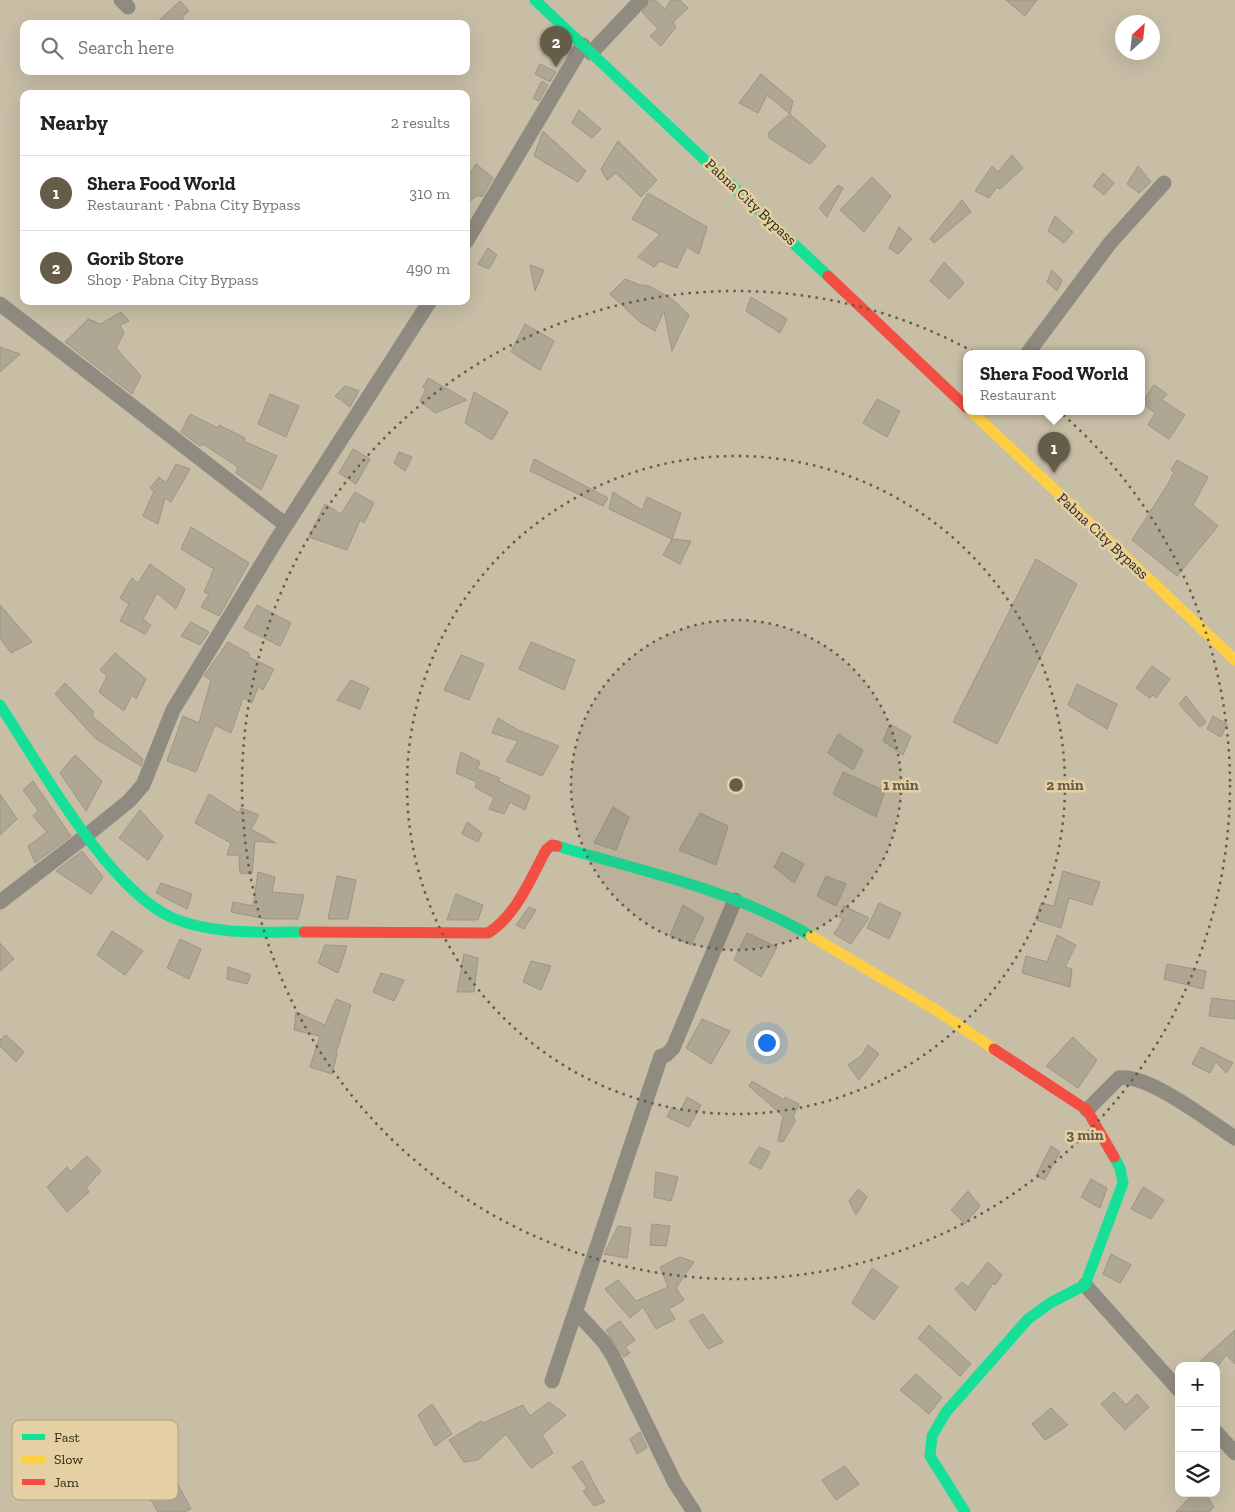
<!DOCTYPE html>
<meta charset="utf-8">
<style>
body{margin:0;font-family:"Zilla Slab",serif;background:#f2f2f2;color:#222}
.controls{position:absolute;right:15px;bottom:15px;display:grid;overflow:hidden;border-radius:10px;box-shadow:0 5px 20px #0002}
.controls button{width:45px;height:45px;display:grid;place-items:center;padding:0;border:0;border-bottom:1px solid #e0e0e0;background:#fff;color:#222;font:25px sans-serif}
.compass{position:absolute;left:1115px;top:15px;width:45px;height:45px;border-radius:50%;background:#fff;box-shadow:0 5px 20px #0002;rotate:27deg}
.you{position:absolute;left:766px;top:1042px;width:18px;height:18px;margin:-12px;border:4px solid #fff;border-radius:50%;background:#1a73e8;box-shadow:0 0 0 8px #1a73e833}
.badge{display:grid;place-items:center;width:32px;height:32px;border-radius:50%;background:#655c49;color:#fff;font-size:16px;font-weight:700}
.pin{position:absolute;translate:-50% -41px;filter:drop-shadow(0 1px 2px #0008)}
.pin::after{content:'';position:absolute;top:26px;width:18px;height:15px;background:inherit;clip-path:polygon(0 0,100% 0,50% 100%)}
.popup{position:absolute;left:963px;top:350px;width:182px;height:65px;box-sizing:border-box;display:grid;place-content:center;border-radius:10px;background:#fff;filter:drop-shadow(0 1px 4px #0005);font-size:16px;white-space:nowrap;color:#767676}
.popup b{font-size:19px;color:#222}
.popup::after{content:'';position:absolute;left:50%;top:100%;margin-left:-10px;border:10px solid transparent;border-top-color:#fff}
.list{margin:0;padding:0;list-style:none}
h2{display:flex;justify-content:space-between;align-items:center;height:65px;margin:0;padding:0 20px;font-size:21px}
h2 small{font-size:16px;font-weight:400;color:#767676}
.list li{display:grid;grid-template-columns:32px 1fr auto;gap:15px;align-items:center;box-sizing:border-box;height:75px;padding:0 20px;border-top:1px solid #e0e0e0}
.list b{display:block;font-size:19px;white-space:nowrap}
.list p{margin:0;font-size:16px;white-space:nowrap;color:#767676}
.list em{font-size:16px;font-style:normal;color:#767676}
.icon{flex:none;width:28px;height:28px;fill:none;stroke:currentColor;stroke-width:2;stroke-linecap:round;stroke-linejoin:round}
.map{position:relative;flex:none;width:1235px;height:1512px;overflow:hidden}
.search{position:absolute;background:#fff;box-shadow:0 5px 20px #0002;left:20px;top:20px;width:450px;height:55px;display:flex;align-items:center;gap:12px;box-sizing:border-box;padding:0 18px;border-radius:10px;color:#767676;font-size:19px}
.panel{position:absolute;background:#fff;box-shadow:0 5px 20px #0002;left:20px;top:90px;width:450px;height:215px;border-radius:10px}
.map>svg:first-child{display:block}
.building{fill:#afa794;stroke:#9d9583}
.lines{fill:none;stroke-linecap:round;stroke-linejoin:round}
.street{stroke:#908b81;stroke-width:15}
.fast{stroke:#16e098;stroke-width:11}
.slow{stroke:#ffcf43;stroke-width:11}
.jam{stroke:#f24e42;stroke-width:11}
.ring{fill:none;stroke:#655c49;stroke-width:2.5;stroke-dasharray:2.5 5}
.labels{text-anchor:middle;stroke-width:5;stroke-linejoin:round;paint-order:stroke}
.street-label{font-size:15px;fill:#302817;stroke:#e4d0a3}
.key{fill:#e4d0a3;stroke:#ae9e79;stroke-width:1}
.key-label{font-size:14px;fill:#302817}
.centre{fill:#655c49;stroke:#e4d0a3;stroke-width:2.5}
.ring-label{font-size:15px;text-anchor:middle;font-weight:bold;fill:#655c49;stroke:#e4d0a3;stroke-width:5;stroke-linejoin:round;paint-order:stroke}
</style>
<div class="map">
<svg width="1235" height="1512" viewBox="0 0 1235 1512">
<rect width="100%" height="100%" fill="#c8bea6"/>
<!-- building -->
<path class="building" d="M650,0H655L665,9L671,0H680L688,8L673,22L676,27L661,46L650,36L658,29L642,12Z
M1006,0H1037L1025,16Z
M180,1L189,11L182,17L186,24H155Z
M540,64L556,72L550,82L535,74Z
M761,74L793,101L790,114L767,95L758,113L739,103Z
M542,81L548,85L539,101L533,98Z
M579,110L601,129L592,138L572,123Z
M790,114L826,146L810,164L769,138V132Z
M543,131L586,171L578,182L534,156Z
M618,141L657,180L641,197L616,173L607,180L601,169Z
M1012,155L1023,168L1000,189L997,187L989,198L975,191L992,166L998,172Z
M476,164L493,178L482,197L478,195L466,204V179Z
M1138,166L1151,182L1139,193L1127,184Z
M1103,173L1114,183L1104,195L1093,186Z
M872,177L891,196L864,232L840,210Z
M838,185L843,188L827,217L819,208Z
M648,193L707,227L699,254L687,247L677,268L660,261L654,267L638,257L660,234L632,219Z
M962,200L971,212L934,243L930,239Z
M1055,216L1073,232L1064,243L1048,231Z
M899,227L912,239L898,254L889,248Z
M488,248L497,255L489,269L478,264Z
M944,262L964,283L949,299L930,281Z
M530,265L544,270L535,291Z
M1052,270L1062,280L1057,291L1047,282Z
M625,279L640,285L649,286L672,299L689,315L672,351L664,311L655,331L640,322L610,294Z
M751,297L787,319L780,333L746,311Z
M121,312L129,321L120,325L124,333L116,348L141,376L132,394L65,342L88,319L101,324Z
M525,324L554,341L540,370L511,352Z
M0,347L20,354L0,372Z
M428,378L467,400L435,413L420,401L426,389L423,387Z
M1154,385L1167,394L1162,400L1185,415L1169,439L1148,425L1155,413L1142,403Z
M345,386L359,391L350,407L335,396Z
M474,392L508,412L492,440L465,423Z
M270,394L299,406L286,437L258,424Z
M877,399L900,411L887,437L863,423Z
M190,414L218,428L219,425L245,438L244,441L277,456L261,490L236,473L238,467L203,444L200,446L181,432Z
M353,449L370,459L356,484L339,473Z
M399,452L412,457L405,471L394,463Z
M534,459L608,498L603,506L530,471Z
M1177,460L1208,477L1193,505L1218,526L1177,576L1132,540L1168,484L1174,472L1171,470Z
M176,464L190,469L171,502L165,498L158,524L143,516L154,491L150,488L159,477L166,483Z
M355,492L374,503L364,523L360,520L347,550L309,537L325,504L341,514Z
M613,492L642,510L647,497L681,513L672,539L609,509Z
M191,527L249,563L219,616L201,607L209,594L204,592L214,569L181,549Z
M672,539L691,541L680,564L663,555Z
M1036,559L1077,584L997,744L953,722Z
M150,564L185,589L176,609L157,593L143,619L151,625L145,634L120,621L129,604L120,598L132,578L138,583Z
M0,605L32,642L11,653L0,638Z
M257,605L291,623L280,646L244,628Z
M191,622L209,632L200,645L181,636Z
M228,642L250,654L248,657L274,669L263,690L258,687L252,703L243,698L231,733L215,725L196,772L167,761L183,716L199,723L211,680L204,676Z
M531,642L575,660L564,690L519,669Z
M115,653L146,679L136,699L132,695L124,711L99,692L107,676L100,670Z
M461,655L484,664L469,700L444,690Z
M1152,666L1170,679L1156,698L1153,695L1150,698L1136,688Z
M351,680L369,688L360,709L337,700Z
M65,683L94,712L92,716L143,759L141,766L95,738L55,694Z
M1077,684L1117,704L1107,729L1068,705Z
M1186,696L1206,722L1200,727L1179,704Z
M1213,716L1227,724L1221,737L1207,729Z
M498,718L518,730L559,746L542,776L506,761L518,741L492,733Z
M890,724L911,736L903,755L883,741Z
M838,734L863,750L853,770L828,753Z
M461,752L480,762L477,769L500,778L498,781L530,796L525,810L510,802L504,814L489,809L494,798L475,787L477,782L456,773Z
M75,755L102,781L86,811L60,773Z
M843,772L885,791L876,817L833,794Z
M33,781L71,836L35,863L28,846L47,832L33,816L38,810L23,790Z
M0,794L17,819L0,835Z
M209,794L239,813L241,808L259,815L251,829L276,843L255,841L252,874L240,873L239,855H227L231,843L195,823Z
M613,807L629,817L616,850L594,843Z
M140,810L163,836L148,860L119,838Z
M700,813L728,826L716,865L679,850Z
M467,822L482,833L478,842L462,834Z
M82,851L103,877L91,894L56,871Z
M782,852L804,864L794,883L774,867Z
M1063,871L1100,882L1092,905L1069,898L1061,928L1036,920L1041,903L1054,906Z
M258,872L275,877L272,892L304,895L298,919H266L231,912L233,902L253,906Z
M337,876L356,880L348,919H328Z
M826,876L846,884L836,906L817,896Z
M161,883L192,894L187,909L156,893Z
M456,894L483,905L478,920H447Z
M879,903L901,913L889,939L867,928Z
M683,905L704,918L691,945L670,936Z
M844,906L869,918L851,944L834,934L843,919L839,917Z
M529,907L536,910L524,929L516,925Z
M112,931L143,951L125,975L97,955Z
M747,933L777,947L761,977L734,960Z
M1057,935L1076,945L1065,967L1072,969L1070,987L1022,973L1026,956L1047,962Z
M180,939L201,949L189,979L167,968Z
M0,943L14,959L0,971Z
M325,945L347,946L338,973L318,963Z
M464,954L478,958L474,992H457Z
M531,961L551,966L541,990L523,982Z
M1167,964L1206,971L1203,989L1164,979Z
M228,967L251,975L247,984L227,979Z
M381,973L404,980L394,1001L373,992Z
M1212,998L1235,1001V1019L1209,1016Z
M336,999L351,1005L336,1053L337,1054L332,1074L310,1067L320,1036L294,1030L296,1012L325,1025Z
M702,1019L730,1031L711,1064L686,1048Z
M6,1035L24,1052L16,1062L0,1046V1040Z
M1073,1037L1097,1060L1078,1088L1046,1066Z
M868,1045L879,1054L859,1080L848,1065L862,1055Z
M1201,1047L1233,1063L1226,1073L1216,1062L1210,1073L1192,1064Z
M752,1081L784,1100L785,1097L799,1104L793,1118L796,1120L783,1142L778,1141L783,1116L749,1086Z
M687,1097L701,1105L689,1127L667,1117L672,1107L680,1111Z
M1051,1146L1060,1152L1045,1180L1036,1176Z
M759,1147L770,1152L761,1169L749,1163Z
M87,1156L101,1171L86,1188L89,1192L67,1212L47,1187L67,1167L70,1172Z
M656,1172L678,1177L671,1201L654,1197Z
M1091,1179L1107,1188L1100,1208L1081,1197Z
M1143,1187L1164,1200L1151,1219L1131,1209Z
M858,1189L867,1197L856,1215L849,1201Z
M968,1191L980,1206L965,1224L951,1210Z
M652,1224L670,1226L666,1246L650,1245Z
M618,1226L631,1228L627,1258L604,1254Z
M1111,1254L1131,1265L1120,1283L1103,1274Z
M680,1257L694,1262L676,1288L684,1300L669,1309L675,1319L656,1329L643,1307L630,1318L605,1289L618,1280L636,1301L668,1287L660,1267Z
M988,1262L1002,1275L995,1285L993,1283L975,1311L955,1289L962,1282L968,1287Z
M872,1268L898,1287L874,1320L852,1303Z
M703,1314L723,1342L708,1349L689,1321Z
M620,1321L635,1340L625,1347L630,1353L624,1357L606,1330Z
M929,1325L971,1364L960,1376L918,1338Z
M1235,1330V1364L1226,1355L1218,1366H1195Z
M916,1374L942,1397L929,1414L900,1390Z
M1114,1392L1126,1405L1137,1394L1149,1407L1125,1430L1101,1404Z
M549,1402L566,1415L542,1435L553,1453L531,1468L506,1434L478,1460L464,1462L449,1440L481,1421L483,1423L523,1405L530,1416Z
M432,1404L452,1434L435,1446L418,1415Z
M1051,1408L1068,1425L1045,1440L1032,1424Z
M640,1432L647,1448L637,1454L630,1439Z
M582,1461L599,1493L605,1502L594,1506L583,1491L587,1488L572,1467Z
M845,1466L859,1484L836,1500L822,1480Z
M169,1467L191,1509L184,1512H158L141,1483Z
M1194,1493H1205L1214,1507L1209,1512H1176Z"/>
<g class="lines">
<!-- street -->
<path class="street" d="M121,0L128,7
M591,53L641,0
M466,242L583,45
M0,304L286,525
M1027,354L1110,243L1164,183
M0,902L87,835L129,801L143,785L173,710L277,539L430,301
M1087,1110L1119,1078C1148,1073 1210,1122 1235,1138
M1085,1285L1179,1390
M576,1312L604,1342L613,1356L675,1483L694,1512
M552,1381L661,1056L666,1055L673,1048L735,900
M1216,1432L1235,1453"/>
<!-- fast -->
<path class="fast" d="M535,0L828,276
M0,705C38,763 109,891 173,918C213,935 261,932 304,932
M557,846C642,871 734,890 811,936
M965,1512L930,1456L932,1436L946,1412L1028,1319L1050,1303L1085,1285L1123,1183L1120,1168L1114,1157"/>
<!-- slow -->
<path class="slow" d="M972,412L1235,660
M811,936L936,1010L994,1049"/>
<!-- jam -->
<path class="jam" d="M828,276L966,407
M304,932L488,933C516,916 531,878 546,850L552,845L557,846
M994,1049L1087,1110L1114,1157"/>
</g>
<!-- distance rings -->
<circle cx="736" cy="785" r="165" fill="#655c49" fill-opacity=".12"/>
<g class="ring">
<circle cx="736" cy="785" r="165"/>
<circle cx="736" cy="785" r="329"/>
<circle cx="736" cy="785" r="494"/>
</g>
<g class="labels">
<!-- street labels -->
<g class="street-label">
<text transform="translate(751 202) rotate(43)" y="5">Pabna City Bypass</text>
<text transform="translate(1103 536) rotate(43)" y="5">Pabna City Bypass</text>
</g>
</g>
<!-- legend -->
<rect x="12" y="1420" width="166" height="80" rx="8" class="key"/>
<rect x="22" y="1434" width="23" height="6" fill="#16e098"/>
<rect x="22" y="1456" width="23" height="7" fill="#ffcf43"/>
<rect x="22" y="1479" width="23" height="6" fill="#f24e42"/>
<g class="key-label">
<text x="54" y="1442">Fast</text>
<text x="54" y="1464">Slow</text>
<text x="54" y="1487">Jam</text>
</g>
<circle cx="736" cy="785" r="8" class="centre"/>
<g class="ring-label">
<text x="901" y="790">1 min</text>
<text x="1065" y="790">2 min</text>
<text x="1085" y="1140">3 min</text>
</g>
</svg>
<div class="controls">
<button>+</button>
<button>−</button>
<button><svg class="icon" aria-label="layers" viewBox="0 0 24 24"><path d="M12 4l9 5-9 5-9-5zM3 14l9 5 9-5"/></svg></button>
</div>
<svg class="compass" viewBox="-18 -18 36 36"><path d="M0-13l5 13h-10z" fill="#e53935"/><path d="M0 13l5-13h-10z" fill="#767676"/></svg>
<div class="you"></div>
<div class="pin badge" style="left:1054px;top:473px">1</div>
<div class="popup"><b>Shera Food World</b>Restaurant</div>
<div class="pin badge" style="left:556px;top:67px">2</div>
<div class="search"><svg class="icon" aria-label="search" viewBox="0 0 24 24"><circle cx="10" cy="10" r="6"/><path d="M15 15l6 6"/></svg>Search here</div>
<section class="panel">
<h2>Nearby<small>2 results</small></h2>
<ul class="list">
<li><span class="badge">1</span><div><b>Shera Food World</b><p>Restaurant · Pabna City Bypass</p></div><em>310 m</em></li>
<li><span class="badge">2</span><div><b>Gorib Store</b><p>Shop · Pabna City Bypass</p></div><em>490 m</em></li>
</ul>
</section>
</div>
